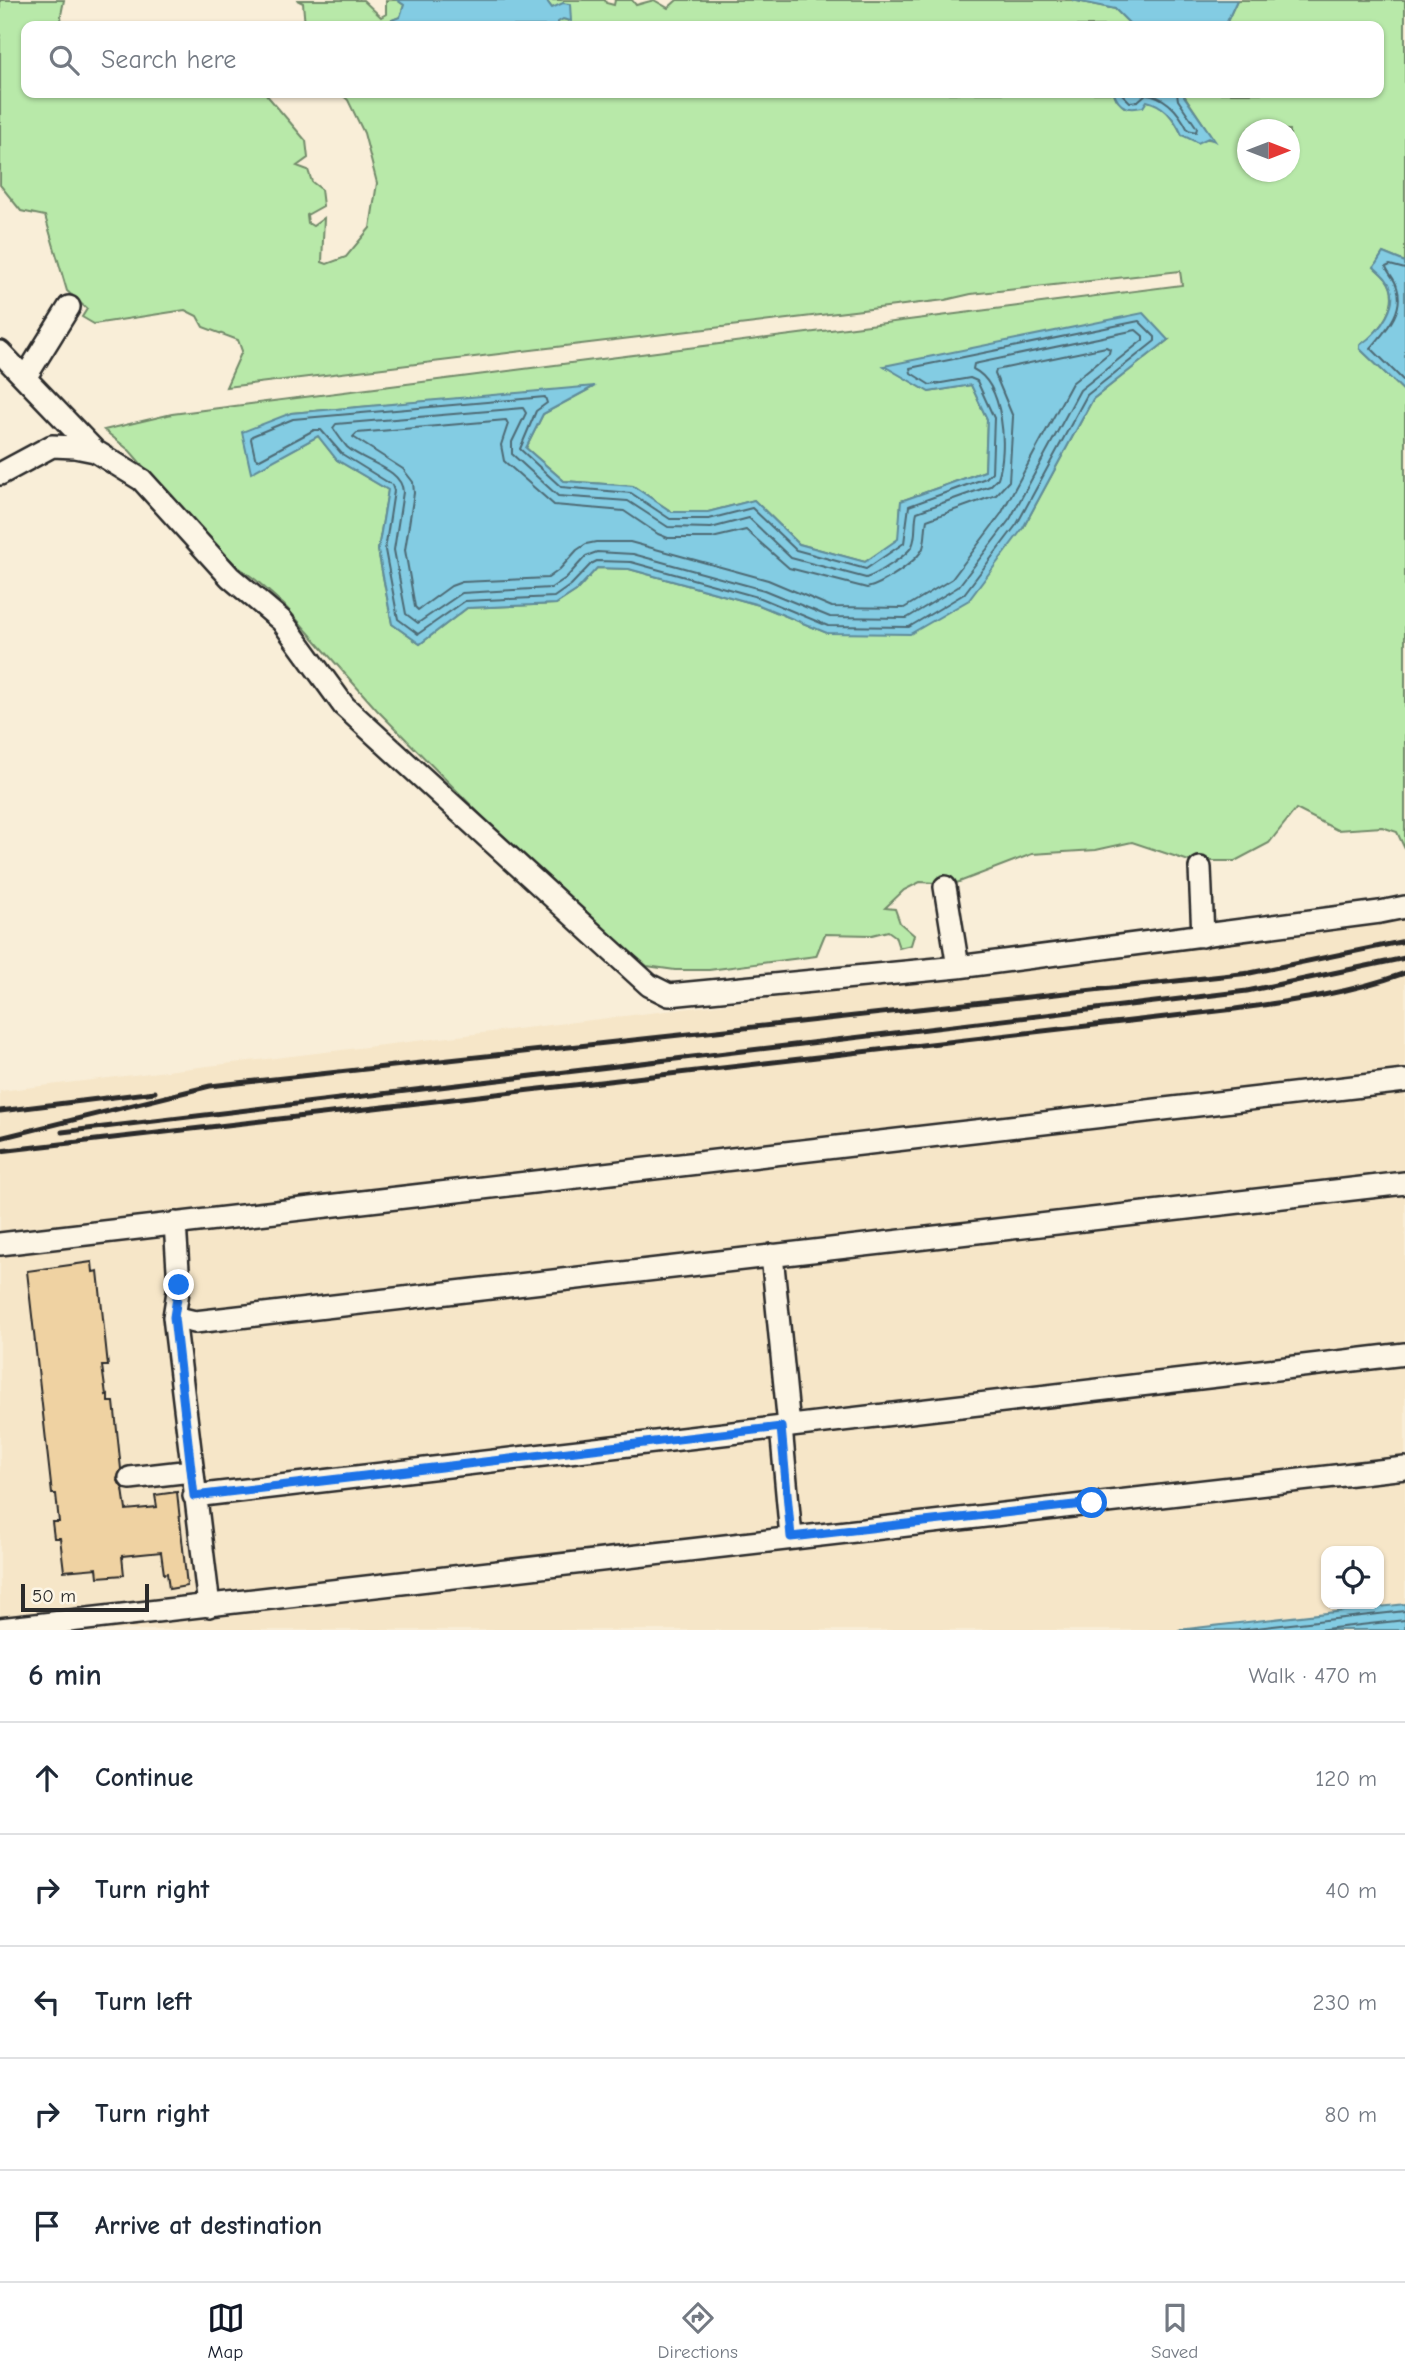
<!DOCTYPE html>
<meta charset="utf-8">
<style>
body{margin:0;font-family:"Comic Neue",sans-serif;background:#f2f2f3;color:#1f2937}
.controls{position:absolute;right:21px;bottom:21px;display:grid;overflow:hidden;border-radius:14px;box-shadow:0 2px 5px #0004}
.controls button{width:63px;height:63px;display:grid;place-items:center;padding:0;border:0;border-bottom:2px solid #e0e1e3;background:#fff;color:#1f2937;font:35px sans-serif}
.compass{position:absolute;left:1237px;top:119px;width:63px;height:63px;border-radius:50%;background:#fff;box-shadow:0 2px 5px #0004;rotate:90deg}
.scale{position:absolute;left:21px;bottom:18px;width:128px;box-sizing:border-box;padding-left:7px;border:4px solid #2b2b2b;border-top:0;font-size:19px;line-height:24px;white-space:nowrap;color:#2b2b2b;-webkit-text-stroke:5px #fcf5e5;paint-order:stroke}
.stop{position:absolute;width:21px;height:21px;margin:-16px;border:5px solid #1a73e8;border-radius:50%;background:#fff}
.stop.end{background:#1a73e8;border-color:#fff;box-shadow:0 2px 7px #0008}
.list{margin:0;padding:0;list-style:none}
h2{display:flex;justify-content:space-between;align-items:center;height:91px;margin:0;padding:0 28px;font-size:30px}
h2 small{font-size:23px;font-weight:400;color:#747a83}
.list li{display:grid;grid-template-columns:46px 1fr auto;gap:21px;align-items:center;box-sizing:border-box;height:112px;padding:0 28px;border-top:2px solid #e0e1e3}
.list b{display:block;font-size:26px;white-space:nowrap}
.list em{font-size:23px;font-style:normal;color:#747a83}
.icon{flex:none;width:38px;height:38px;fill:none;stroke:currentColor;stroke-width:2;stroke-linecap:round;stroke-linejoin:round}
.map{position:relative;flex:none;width:1405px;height:1630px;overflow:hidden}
.search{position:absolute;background:#fff;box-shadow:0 2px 5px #0004;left:21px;right:21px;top:21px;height:77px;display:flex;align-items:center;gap:18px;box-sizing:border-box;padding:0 24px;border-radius:14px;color:#747a83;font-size:26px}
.sheet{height:651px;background:#fff}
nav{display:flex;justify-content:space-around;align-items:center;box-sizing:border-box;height:98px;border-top:2px solid #e0e1e3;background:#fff;font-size:19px;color:#747a83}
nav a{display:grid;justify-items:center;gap:4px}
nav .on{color:#111827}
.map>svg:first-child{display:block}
.built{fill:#f6e6c8;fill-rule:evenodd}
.green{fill:#b8e9a9;stroke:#728a6a;stroke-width:2;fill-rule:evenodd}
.water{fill:#83cce3;stroke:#608c99;stroke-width:2}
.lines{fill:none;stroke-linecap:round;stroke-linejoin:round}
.shore{stroke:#4e6b75;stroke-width:2}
.building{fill:#efd2a2;stroke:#2b2b2b;stroke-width:2}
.minor-casing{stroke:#2b2b2b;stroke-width:26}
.minor{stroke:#fcf5e5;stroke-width:21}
.rail{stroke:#2b2b2b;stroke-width:5}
.route{stroke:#1a73e8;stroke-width:9}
</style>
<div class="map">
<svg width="1405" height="1630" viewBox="0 0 1405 1630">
<rect width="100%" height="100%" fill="#f9eed8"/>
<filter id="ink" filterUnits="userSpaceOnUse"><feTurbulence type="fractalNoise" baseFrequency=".0143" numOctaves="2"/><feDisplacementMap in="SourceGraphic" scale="14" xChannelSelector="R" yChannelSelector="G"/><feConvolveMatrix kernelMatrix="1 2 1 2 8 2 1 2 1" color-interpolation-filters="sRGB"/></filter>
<g filter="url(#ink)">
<!-- built -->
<path class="built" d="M1405,910V1604L1178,1630H0V1091L1290,936ZM1326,1551H1379V1604H1326Z"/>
<!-- green -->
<path class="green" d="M0,0H64L61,15L62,26H26V93H265L306,141L308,158L297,166L308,170L312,182L321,189L323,206L307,215L308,223L313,226L324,218L322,262L327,264L346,257L370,228L377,183L364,133L348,100L340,93H1114L1117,100L1124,107C1131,105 1139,101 1146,101C1162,100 1176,122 1182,135L1214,140L1184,95L1185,93H1379V26H1225L1237,0H1405V262L1383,253L1374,267C1378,271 1383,275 1386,279C1404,304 1377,332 1360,349L1405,392V849L1397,832L1382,827L1337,830L1296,809L1269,843L1235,861H1189L1132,842L1096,850L1032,854L954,884L920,882L904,890L885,908L895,909L900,923L914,935L911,945L899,948L895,936L888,931L872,935L825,934L816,956L709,970H675L647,966L541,876L377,710L284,605L256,580L237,566L192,523L130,451L104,430L172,414L1182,285L1180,271L971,294L945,300L226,387L242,351L238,340L203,327L197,316L185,310L94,324L82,317L87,309L67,291L45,216L21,211L0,185ZM1248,130H1290V172H1248ZM1168,340L1093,399L1023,528L827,633L759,605L629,569L597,568L576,591L556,604L467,608L420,644L392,624L378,550L388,490L337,460L318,436L251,472L291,413L593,387L543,414L526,448L564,481L633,486L672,512H708L754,500L799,544L865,562L899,539L901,501L985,471L987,419L971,385L929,392L885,366Z
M297,0H363L381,17L386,14V0H397L404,5L400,17L392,20L400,26H305L303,3Z
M546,0H605L606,3L614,5L615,0H632L636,5L654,0L668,8L677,0H1072L1115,9L1132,26H558V22L563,19L569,21L556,7L552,8Z"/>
<!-- water -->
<path class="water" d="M397,0H546L552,8L563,3L570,4L571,21L563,19L558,22V26H400L392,20L400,17L404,5Z
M1072,0H1237L1225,26H1132L1115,9Z
M1114,93H1185L1184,96L1215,141L1208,138L1198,143L1182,135C1175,119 1164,105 1147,101L1143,107C1128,110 1119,108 1114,93Z
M1383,253L1405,262V392L1360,349V345C1379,332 1404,303 1386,279C1383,275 1378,271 1374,267Z
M1143,313L1168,340L1093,399L1023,528L969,600L910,634L827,633L759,605L629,569L597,568L576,591L556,604L467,608L420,644L392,624L378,550L388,490L337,460L318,436L251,473L242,432L291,413L595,386L543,414L526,448L564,481L633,486L672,512H708L754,500L799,544L865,562L898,539L901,501L985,471L987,419L971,385L929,392L884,366Z
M1405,1604V1630H1178Z"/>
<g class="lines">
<!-- shore -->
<path class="shore" d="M1121,93L1130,102L1138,101L1146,94C1165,96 1179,112 1188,130L1196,132L1197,128L1178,100L1177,93
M1405,269L1390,265L1386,267C1389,274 1395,279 1397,287C1405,312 1385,331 1371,348L1405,382
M1139,321L1155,337V341L1087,395L1017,524L964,594L909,627L828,626L761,598L631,562L597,561L591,564L571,585L554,597L465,601L418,634L398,619L385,550L394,491L392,485L342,454L321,430H314L258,460L255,457L251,439L252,436L293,419L545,397L547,403L536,411L520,449L561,487L631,493L670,519H709L752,508L796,550L866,569L904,543L909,506L986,478L992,472L994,418L977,381L970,378L930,385L911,373L910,368Z
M1136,330L1143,336V340L1080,390L1010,519L958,587L907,618L830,617L764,590L633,554L597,552L586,556L566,578L551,588L462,593L418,623L406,614L394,550L403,492C402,468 363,462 347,447C342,441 337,434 333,428L336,424L523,408L526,413L512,442V454L558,496L628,501L668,527L711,528L749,518L791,558L866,578C876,575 908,555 912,546C917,536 914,522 917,512L990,486L998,478C1008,449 1004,384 973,369L974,364Z
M1106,347L1110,349L1109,353L1072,383L1001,514L952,579L904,608L832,607L768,580L630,542H596L586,544L577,550L559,570L548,578L462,582L451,586L418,610L415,607L405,550L414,493L413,482L403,469L353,437L357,433L506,420L508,424L501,445L504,461L554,505L624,511L658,534L668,538H712L746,530L789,568L867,588C881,585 917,562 923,548C926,539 925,529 927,520L996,495L1009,481L1013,417L995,374L996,370Z
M1239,1630L1405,1611
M1316,1630L1405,1620"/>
</g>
<!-- building -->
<path class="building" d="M92,1262L93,1272L98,1271L108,1366H102L106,1395L108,1394V1402H114L121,1469L117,1479L123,1489L126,1510L157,1507L155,1495L177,1492L187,1586L169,1589L167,1573L164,1574L161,1552L122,1556L124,1575L98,1577L97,1568L64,1571L60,1538H54L52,1522H59L56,1494H52L27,1271Z"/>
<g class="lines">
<defs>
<path id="minor" d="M0,352L95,451
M25,378L69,307
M0,474L52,446L75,447L95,451L142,480L230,577L282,621L344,706L649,985L669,995L958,967L1380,912L1405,907
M1200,868L1203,936
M945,887L958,967
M175,1223L179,1285L174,1317L209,1606
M0,1244L1405,1081
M772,1255L789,1426
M174,1317L195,1322L1405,1183
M781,1427L791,1537
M130,1478L191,1471
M194,1496L1405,1354
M0,1629L1405,1468"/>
</defs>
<!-- minor casing -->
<use href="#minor" class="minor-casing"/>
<!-- minor -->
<use href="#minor" class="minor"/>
<!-- rail -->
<path class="rail" d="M0,1111L155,1092
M62,1132L1247,991L1405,958
M0,1138L210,1086L1250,973L1405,941
M0,1151L1235,1009C1293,1001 1350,993 1405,973"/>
</g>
</g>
<g class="lines" filter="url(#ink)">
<!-- route -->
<path class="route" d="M179,1285L174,1317L194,1496L781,1427L791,1537L1092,1503"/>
</g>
</svg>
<div class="controls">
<button><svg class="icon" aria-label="locate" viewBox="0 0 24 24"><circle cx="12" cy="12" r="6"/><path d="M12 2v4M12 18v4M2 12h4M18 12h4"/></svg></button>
</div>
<svg class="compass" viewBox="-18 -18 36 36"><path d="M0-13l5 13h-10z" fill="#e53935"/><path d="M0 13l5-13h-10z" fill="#747a83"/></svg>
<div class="scale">50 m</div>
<div class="stop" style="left:1092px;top:1503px"></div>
<div class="stop end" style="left:179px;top:1285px"></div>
<div class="search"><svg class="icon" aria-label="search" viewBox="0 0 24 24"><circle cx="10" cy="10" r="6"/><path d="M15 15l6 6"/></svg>Search here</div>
</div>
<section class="sheet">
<h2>6 min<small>Walk · 470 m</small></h2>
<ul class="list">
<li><svg class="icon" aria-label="ahead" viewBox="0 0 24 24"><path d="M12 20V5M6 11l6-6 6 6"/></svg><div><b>Continue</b></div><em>120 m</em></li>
<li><svg class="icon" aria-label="right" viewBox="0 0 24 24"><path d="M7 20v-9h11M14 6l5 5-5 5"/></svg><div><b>Turn right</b></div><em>40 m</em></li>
<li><svg class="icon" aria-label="left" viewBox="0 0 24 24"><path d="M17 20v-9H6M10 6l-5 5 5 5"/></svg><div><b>Turn left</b></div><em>230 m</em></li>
<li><svg class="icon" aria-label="right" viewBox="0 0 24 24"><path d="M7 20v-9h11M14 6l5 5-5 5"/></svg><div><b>Turn right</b></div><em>80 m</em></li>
<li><svg class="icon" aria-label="arrive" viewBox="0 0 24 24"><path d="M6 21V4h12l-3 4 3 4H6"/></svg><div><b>Arrive at destination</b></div></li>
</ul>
</section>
<nav>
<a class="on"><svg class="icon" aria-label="map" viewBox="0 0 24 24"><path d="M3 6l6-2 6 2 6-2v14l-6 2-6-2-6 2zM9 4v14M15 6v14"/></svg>Map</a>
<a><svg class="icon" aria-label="directions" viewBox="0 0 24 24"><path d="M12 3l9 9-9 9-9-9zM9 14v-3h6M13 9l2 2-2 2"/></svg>Directions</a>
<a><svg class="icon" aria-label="saved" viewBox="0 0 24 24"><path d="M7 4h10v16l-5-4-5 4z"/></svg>Saved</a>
</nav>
